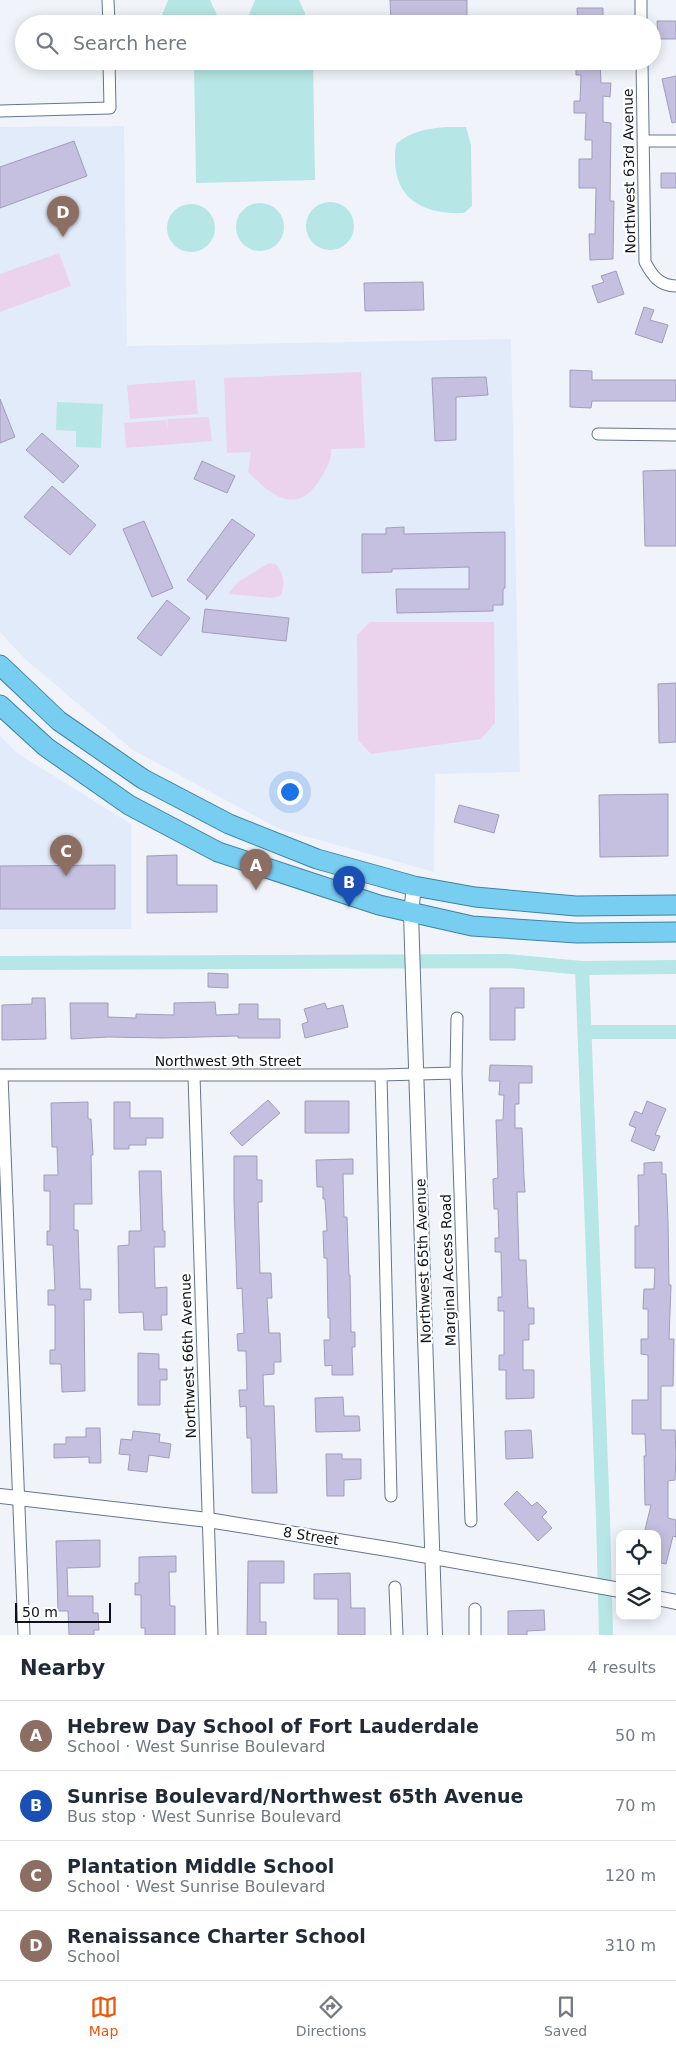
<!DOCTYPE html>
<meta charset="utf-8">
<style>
body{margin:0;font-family:"DejaVu Sans",sans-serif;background:#f2f2f3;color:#1f2937}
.controls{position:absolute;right:15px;bottom:15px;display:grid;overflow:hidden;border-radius:10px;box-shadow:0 2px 12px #0003}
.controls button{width:45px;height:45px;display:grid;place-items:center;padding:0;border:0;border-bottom:1px solid #e0e1e3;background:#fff;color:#1f2937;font:25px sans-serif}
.scale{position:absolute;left:15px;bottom:12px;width:96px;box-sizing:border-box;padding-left:5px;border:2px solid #0c111b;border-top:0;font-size:14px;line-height:18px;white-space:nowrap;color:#0c111b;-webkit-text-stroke:4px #fff;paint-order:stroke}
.you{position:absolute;left:289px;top:791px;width:18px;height:18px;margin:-12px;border:4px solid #fff;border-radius:50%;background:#1a73e8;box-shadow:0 0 0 8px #1a73e833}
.badge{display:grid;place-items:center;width:32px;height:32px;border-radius:50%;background:#ea580c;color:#fff;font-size:16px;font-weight:700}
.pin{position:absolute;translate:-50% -41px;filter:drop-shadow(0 1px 2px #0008)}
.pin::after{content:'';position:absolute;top:26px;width:18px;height:15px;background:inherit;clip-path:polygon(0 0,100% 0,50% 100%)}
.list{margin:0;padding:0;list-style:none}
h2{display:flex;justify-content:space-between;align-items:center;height:65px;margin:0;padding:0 20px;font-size:21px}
h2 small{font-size:16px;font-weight:400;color:#747a83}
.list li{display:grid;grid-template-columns:32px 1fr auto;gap:15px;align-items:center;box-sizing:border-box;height:70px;padding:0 20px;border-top:1px solid #e0e1e3}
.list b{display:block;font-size:19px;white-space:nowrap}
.list p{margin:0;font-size:16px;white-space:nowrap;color:#747a83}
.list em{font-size:16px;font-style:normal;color:#747a83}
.icon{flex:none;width:28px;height:28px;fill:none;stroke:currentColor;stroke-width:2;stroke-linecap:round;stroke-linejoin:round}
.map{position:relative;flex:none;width:676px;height:1635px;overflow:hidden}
.search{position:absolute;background:#fff;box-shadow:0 2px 12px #0003;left:15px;right:15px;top:15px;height:55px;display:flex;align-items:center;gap:12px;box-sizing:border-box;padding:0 18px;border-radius:28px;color:#747a83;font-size:19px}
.sheet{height:345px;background:#fff}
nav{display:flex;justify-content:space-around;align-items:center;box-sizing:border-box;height:70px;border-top:1px solid #e0e1e3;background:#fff;font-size:14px;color:#747a83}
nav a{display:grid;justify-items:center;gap:2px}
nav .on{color:#ea580c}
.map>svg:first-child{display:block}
.built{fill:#e2ebf9}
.green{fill:#ecd3ed}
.water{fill:#b6e6e5}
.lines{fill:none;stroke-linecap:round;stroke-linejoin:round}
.canal{stroke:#b6e6e5;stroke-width:14}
.building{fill:#c5c0e0;stroke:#a19cbb}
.minor-casing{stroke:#65758f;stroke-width:13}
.tertiary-casing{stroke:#65758f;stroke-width:16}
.trunk-casing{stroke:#3d83a3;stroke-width:21}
.minor{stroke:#fff;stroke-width:11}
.tertiary{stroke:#fff;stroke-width:14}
.trunk{stroke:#78cef0;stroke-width:19}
.labels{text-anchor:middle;stroke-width:4.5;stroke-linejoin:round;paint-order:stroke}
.street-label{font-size:14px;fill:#0c111b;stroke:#fff}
</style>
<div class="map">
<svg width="676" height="1635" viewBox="0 0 676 1635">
<rect width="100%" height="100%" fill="#f0f4fa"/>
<!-- built -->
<path class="built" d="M124,126L127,346L511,339L520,772L435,774L434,872L279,829L133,750L26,660L0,632V127Z
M0,736L17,753L131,824V929H0Z"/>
<!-- green -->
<path class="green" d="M59,253L71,286L0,312V274Z
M361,372L365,448L331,449C332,460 326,469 321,478C297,517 272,496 248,472L251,452L227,453L224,378Z
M195,380L198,414L130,419L127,385Z
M209,417L212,441L126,448L124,423L166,420L168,430L167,419Z
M269,563L276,564C284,574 285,583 281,595L273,598L228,594L238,582Z
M370,622H494L495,723L481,739L371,754L358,740L357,635Z"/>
<!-- water -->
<path class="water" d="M168,0H210L217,15L216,24H162V15Z
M255,0H299L305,13L304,24H250L249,14Z
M313,61L315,180L196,183L194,63Z
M445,127H466L471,145L472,206L464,213C417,215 389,194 396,144C411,131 426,129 445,127Z
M306 226a24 24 0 1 1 48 0a24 24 0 1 1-48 0Z
M236 227a24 24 0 1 1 48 0a24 24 0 1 1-48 0Z
M167 228a24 24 0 1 1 48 0a24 24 0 1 1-48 0Z
M57,402L103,404L101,448L76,447V431L56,430Z"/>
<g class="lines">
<!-- canal -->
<path class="canal" d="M0,963L507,961L582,968L676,967
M582,968L603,1518L606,1635
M585,1032H676"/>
</g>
<!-- building -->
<path class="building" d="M390,0H467V23L391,24Z
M577,8H603V24H578Z
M657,21H676V39H658Z
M576,61H600L601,83H611L610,97L603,96V122L611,123L610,201H614L613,259L590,260L589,234H595L596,188H579V159H592V140H585L586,113H574V101H580L581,75H576Z
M676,76V122L672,123L662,79Z
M74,141L87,176L0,208V167Z
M661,173H676V188H661Z
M616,271L624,294L598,303L592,286L604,282L601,276Z
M423,282L424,310L365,311L364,283Z
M644,307L654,310L650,320L668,325L662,343L635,334Z
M570,370L592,371V380H676V401H592L591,408L570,407Z
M486,377L488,395L456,397V440L435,441L432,378Z
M0,399L15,437L0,443Z
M42,433L79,466L63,483L26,450Z
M202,461L235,476L227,493L194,479Z
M676,470V546H645L643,471Z
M52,486L96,525L70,555L24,517Z
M232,519L255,535L206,600L207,596L187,580Z
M144,521L173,588L152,597L123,529Z
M404,527V534L505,532V588L503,589V605H493V611L397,613L396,589H469V567L392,569V572L362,573V534H386V528Z
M167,600L190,618L161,656L137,638Z
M205,609L289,618L286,641L202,632Z
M676,683V742L659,743L658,684Z
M668,794V856L600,857L599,795Z
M459,805L499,815L494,833L454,822Z
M177,855V885H217V912L147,913V856Z
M115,865V909H0V866Z
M208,973L228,974V988L208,987Z
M490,988H524V1008H515V1040H490Z
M32,998H45L46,1039L2,1040V1005L32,1004Z
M215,1002L216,1015L239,1014V1004H258V1019H280V1038H238V1036L163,1038L108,1037L71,1039L70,1003H108V1017L136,1018V1014L174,1015V1003Z
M325,1003L327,1009L343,1005L348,1027L305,1038L302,1024L308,1022L304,1009Z
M490,1065L532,1066V1083H519V1104H515V1128H522L524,1178L525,1192H517L519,1260H526L528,1308H534V1324H529V1340H523V1370H534V1398L506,1399V1370H499V1355H504V1311H498V1297H502L501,1252H495V1238H499L498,1209H494L493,1179L498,1178L496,1120H503L504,1095H499L500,1081H489Z
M268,1100L280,1113L242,1146L230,1133Z
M305,1101H349V1133H305Z
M647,1101L666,1109L655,1135L660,1136L654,1151L631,1141L636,1128L629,1125L635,1111L642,1114Z
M88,1102V1119H91L93,1155H91L92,1204H74V1230H78L80,1289H91V1300H84L85,1391L62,1392L61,1364H50V1350H55V1305H48V1290H55L53,1245H47V1231H50V1191H44V1175H58L57,1147H52L51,1103Z
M114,1102H130V1118H163V1138H146V1145H129V1149H114Z
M234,1156H257V1180H262V1202H258L260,1273H271L272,1298H267L269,1333H280L281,1362H274V1374L263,1375L264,1406H274L277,1493H252L251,1438H247L246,1406L240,1407L239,1390H247L246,1351H238L237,1334L244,1333L242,1288L237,1289L234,1201Z
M353,1159V1174H343L344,1217H347L349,1275H350L351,1332H355V1347H352L353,1375H332V1365L325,1366L324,1340H330V1318H328L327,1258H324L323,1231H327L325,1199H323V1187H317L316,1160Z
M662,1162V1174H666L668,1221L669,1285H671L669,1339H674L673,1386H661V1430H675L676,1455L675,1480L668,1481V1518L676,1520V1537L673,1536L666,1564L657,1562V1534H644L651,1505H645L644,1456H646L645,1434H632V1400H648V1355L641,1354V1339H648V1309H643L644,1289H654L655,1268H635V1226H639L638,1175H644V1163Z
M139,1171H161L163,1231H165V1247H154L155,1288L167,1287V1315H161L162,1330H144L143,1312L119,1313L118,1246L129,1245V1231H141Z
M138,1353L159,1354V1369H167V1380H160V1405H138Z
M343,1397L344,1416H359L360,1431L316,1432L315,1398Z
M86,1428H100L101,1463H89V1457L54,1458V1444H66V1437H86Z
M531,1430L533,1458L506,1459L505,1431Z
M133,1431L160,1434L159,1442L171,1444L169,1458L149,1455L147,1472L128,1470L130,1455L119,1454L121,1439L132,1440Z
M326,1454H342V1459H361V1479L344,1480V1496H327Z
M517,1491L532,1506L537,1502L547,1512L542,1517L552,1528L538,1541L504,1504Z
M100,1540V1567L67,1568L68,1596H93V1613H98L99,1630H94V1635H69L68,1611H58L56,1541Z
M176,1556V1572H169L170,1606H175V1635H145V1628H141V1595H135V1583H139V1557Z
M248,1561H284V1583H260V1622H266V1635H247Z
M350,1573L351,1608H365V1635H338V1599H314V1574Z
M544,1610L545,1630L527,1631V1635H508V1611Z"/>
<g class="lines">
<defs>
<path id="minor" d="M108,0L109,24
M641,0V24
M642,61L645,262C652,275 659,286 676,286
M0,111L110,108L109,61
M643,141H676
M598,434L676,435
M457,1018L456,1073L471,1521
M0,1075H381L456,1073
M2,1075L24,1635
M381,1075L391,1496
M194,1076L212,1635
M395,1587L397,1635
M475,1609V1635"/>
<path id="tertiary" d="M414,886L411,913L413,977L435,1635
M0,1496L208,1520L394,1550L620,1590
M657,1598L676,1602"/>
<path id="trunk" d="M0,665L59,721L143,779L229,824L317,859L414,886L475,897L576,906L676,905
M0,705L46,747L129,805L218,852L379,905L472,926L577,933L676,932"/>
</defs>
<!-- minor casing -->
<use href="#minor" class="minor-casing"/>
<!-- tertiary casing -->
<use href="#tertiary" class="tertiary-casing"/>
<!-- trunk casing -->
<use href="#trunk" class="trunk-casing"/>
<!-- minor -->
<use href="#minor" class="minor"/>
<!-- tertiary -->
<use href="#tertiary" class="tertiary"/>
<!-- trunk -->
<use href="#trunk" class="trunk"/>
</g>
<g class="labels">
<!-- street labels -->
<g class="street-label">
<text transform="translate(629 171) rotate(-91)" y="5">Northwest 63rd Avenue</text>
<text x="228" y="1066">Northwest 9th Street</text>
<text transform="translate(423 1261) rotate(-92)" y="5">Northwest 65th Avenue</text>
<text transform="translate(448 1270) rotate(-92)" y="5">Marginal Access Road</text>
<text transform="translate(188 1356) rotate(-92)" y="5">Northwest 66th Avenue</text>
<text transform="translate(311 1536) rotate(9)" y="5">8 Street</text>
</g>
</g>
</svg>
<div class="controls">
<button><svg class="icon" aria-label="locate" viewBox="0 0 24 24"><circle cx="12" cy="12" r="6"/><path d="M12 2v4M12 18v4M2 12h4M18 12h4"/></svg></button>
<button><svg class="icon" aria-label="layers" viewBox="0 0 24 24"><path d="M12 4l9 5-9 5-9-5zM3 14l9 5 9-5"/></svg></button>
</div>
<div class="scale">50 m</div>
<div class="you"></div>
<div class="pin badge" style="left:256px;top:890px;background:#8d6e63">A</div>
<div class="pin badge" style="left:349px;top:907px;background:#1a4fb4">B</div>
<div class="pin badge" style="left:66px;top:876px;background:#8d6e63">C</div>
<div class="pin badge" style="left:63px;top:237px;background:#8d6e63">D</div>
<div class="search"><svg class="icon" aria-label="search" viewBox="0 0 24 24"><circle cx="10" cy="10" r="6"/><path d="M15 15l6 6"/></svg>Search here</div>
</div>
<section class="sheet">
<h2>Nearby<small>4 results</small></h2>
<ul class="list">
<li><span class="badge" style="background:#8d6e63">A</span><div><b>Hebrew Day School of Fort Lauderdale</b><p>School · West Sunrise Boulevard</p></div><em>50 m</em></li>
<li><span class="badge" style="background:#1a4fb4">B</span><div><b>Sunrise Boulevard/Northwest 65th Avenue</b><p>Bus stop · West Sunrise Boulevard</p></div><em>70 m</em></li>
<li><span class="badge" style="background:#8d6e63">C</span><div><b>Plantation Middle School</b><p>School · West Sunrise Boulevard</p></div><em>120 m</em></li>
<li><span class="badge" style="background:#8d6e63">D</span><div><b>Renaissance Charter School</b><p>School</p></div><em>310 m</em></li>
</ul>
</section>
<nav>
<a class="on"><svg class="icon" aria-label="map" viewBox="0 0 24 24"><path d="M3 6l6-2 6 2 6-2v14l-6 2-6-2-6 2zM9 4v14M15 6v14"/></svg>Map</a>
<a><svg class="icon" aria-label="directions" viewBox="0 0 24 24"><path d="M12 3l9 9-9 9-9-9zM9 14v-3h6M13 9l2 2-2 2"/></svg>Directions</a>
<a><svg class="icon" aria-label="saved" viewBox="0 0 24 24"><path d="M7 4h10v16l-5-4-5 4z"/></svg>Saved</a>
</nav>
